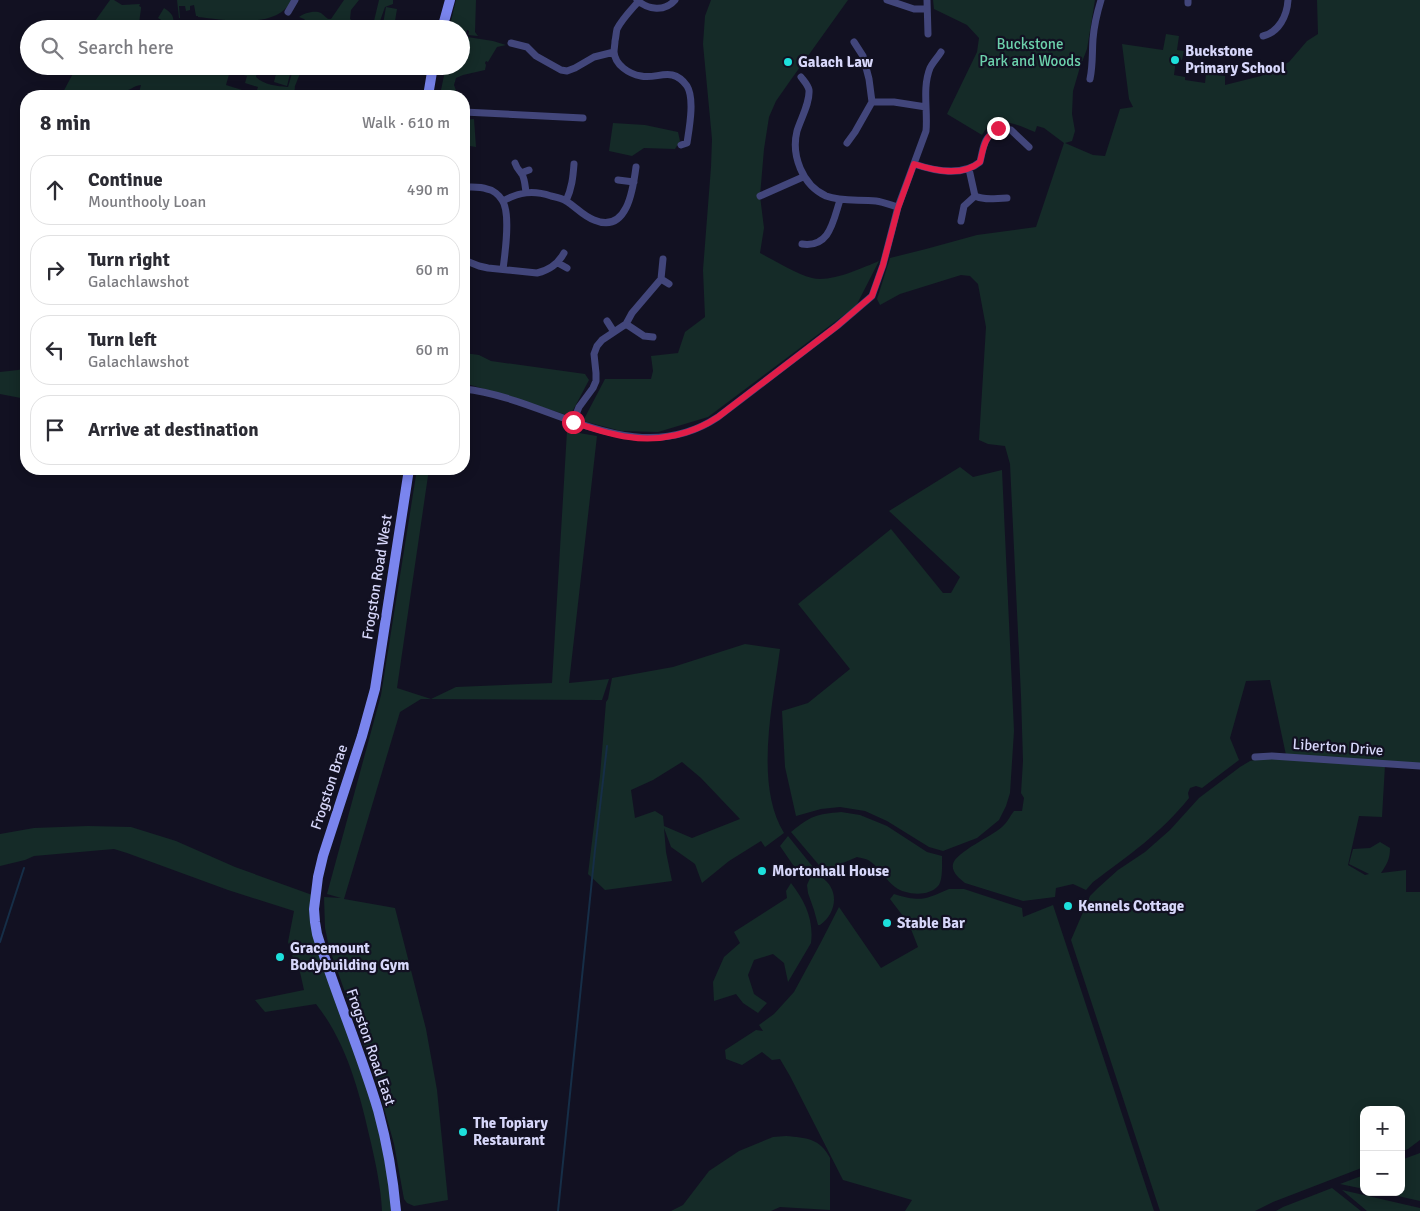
<!DOCTYPE html>
<meta charset="utf-8">
<style>
body{margin:0;font-family:Signika,sans-serif;background:#f2f2f3;color:#2b2b33}
.controls{position:absolute;right:15px;bottom:15px;display:grid;overflow:hidden;border-radius:10px;box-shadow:0 2px 12px #0003}
.controls button{width:45px;height:45px;display:grid;place-items:center;padding:0;border:0;border-bottom:1px solid #e1e1e2;background:#fff;color:#2b2b33;font:25px sans-serif}
.stop{position:absolute;width:15px;height:15px;margin:-11px;border:4px solid #e11d48;border-radius:50%;background:#fff}
.stop.end{background:#e11d48;border-color:#fff;box-shadow:0 1px 5px #0008}
.list{margin:0;padding:0;list-style:none}
h2{display:flex;justify-content:space-between;align-items:center;height:65px;margin:0;padding:0 20px;font-size:21px}
h2 small{font-size:16px;font-weight:400;color:#7c7c81}
.list li{display:grid;grid-template-columns:32px 1fr auto;gap:15px;align-items:center;box-sizing:border-box;height:70px;margin:0 10px 10px;padding:0 10px;border:1px solid #e1e1e2;border-radius:20px}
.list b{display:block;font-size:19px;white-space:nowrap}
.list p{margin:0;font-size:16px;white-space:nowrap;color:#7c7c81}
.list em{font-size:16px;font-style:normal;color:#7c7c81}
.icon{flex:none;width:28px;height:28px;fill:none;stroke:currentColor;stroke-width:2;stroke-linecap:round;stroke-linejoin:round}
.map{position:relative;flex:none;width:1420px;height:1211px;overflow:hidden}
.search{position:absolute;background:#fff;box-shadow:0 2px 12px #0003;left:20px;top:20px;width:450px;height:55px;display:flex;align-items:center;gap:12px;box-sizing:border-box;padding:0 18px;border-radius:28px;color:#7c7c81;font-size:19px}
.panel{position:absolute;background:#fff;box-shadow:0 2px 12px #0003;left:20px;top:90px;width:450px;height:385px;border-radius:20px}
.map>svg:first-child{display:block}
.green{fill:#152b28;fill-rule:evenodd}
.lines{fill:none;stroke-linecap:round;stroke-linejoin:round}
.stream{stroke:#162e47;stroke-width:2}
.street{stroke:#42467b;stroke-width:7}
.secondary{stroke:#7a85ee;stroke-width:10}
.route{stroke:#e11d48;stroke-width:6}
.poi-dot{fill:#1de0dc;stroke:#121122;stroke-width:2}
.labels{text-anchor:middle;stroke-width:4.5;stroke-linejoin:round;paint-order:stroke}
.park-label{font-size:15px;fill:#6cd1ac;stroke:#121122}
.poi-label{font-size:15px;font-weight:bold;fill:#d7d7fa;stroke:#121122;text-anchor:start}
.street-label{font-size:15px;fill:#d7d7fa;stroke:#121122}
</style>
<div class="map">
<svg width="1420" height="1211" viewBox="0 0 1420 1211">
<rect width="100%" height="100%" fill="#121122"/>
<!-- green -->
<path class="green" d="M110,0H114L122,5L140,4L139,6L141,7V9L139,23L136,22L135,25H137L136,29H104L95,21Z
M177,0H292C277,30 226,20 198,17V16H196L194,5L190,6V10L186,11L185,6H179L180,18H179Z
M344,0H359L351,10L350,19C356,24 368,26 374,21L379,0H393V4L385,7L380,21L381,27L389,29H333L311,26L304,19L299,17C304,13 315,10 321,13C322,14 327,18 328,19H331Z
M456,0H476L475,32L478,36L468,35L469,31L467,30L466,34L461,33V29H458L455,24L451,21Z
M711,0H848L790,81L776,101L769,117L764,149L760,196L764,228L760,253C775,261 796,274 812,278C830,283 862,268 879,261L856,306L708,417L658,432L621,431L583,421L605,379H651L653,371L651,356L678,353L685,332L705,317L703,270L711,167L712,139L703,44L705,16Z
M933,0H1095L1087,49L1080,67L1073,91L1072,114L1075,131L1072,141L1065,143L1093,155L1105,156L1120,109L1133,107L1129,99L1122,44L1163,50L1166,34L1179,36L1177,50L1184,51L1182,60L1176,59L1174,75L1185,77V80L1205,83L1206,74L1225,76V85L1261,76L1289,62L1307,41L1318,34L1317,0H1420V764L1286,755L1270,680L1246,681L1230,738L1239,760L1202,788L1196,786L1190,788L1188,793L1189,798C1161,833 1128,856 1093,882L1086,890L1073,884L1056,888L1055,897L1023,901L965,883C960,879 951,872 953,864C956,852 992,836 1002,827C1007,823 1010,816 1014,811H1022L1024,798L1021,793L1023,761L1021,696L1010,464L1005,446L988,444L979,440L986,327L978,284L970,276L961,275L900,294L880,305L877,299L890,258L926,249L977,235L1036,227L1064,143L1044,128L1037,126L1035,132C1022,127 1004,117 990,125C987,127 984,132 982,135L947,114L977,52L979,38L967,25L934,9Z
M386,7L397,9L394,27L383,24Z
M164,8C172,13 175,17 173,27L158,18Z
M461,36L493,41L506,45L497,47L488,62L486,61L485,63L486,65L485,70L463,75L456,78L454,85L458,96H437L441,90L446,66H461Z
M77,66H258L256,77C264,85 277,86 288,87L294,66H303L295,86L294,96H255L258,87L245,83L247,76L230,71L226,85L242,90L240,96H138L141,85C132,86 130,92 120,91L114,96H61Z
M278,66H292L287,86L274,82Z
M474,119L476,147L464,145V120Z
M613,123L645,125L678,132L680,141L675,149L644,148L632,156L609,151Z
M464,353L479,355L491,361L585,374L589,380L570,416L471,385L464,384Z
M26,368V399L0,394V372L18,370Z
M567,431L597,436L569,683L609,679L602,700L421,699L400,712L344,899L395,908L426,1029L437,1090L448,1200L414,1206L407,1203L404,1199L394,1144L377,1083L329,947L325,928L324,897L341,898L327,894L381,695L417,469H429L397,688L431,699L456,687L552,683Z
M960,467L973,477L1002,470L1014,731L1010,793L1006,806L999,820L977,838L943,851L929,847L887,821L865,811L840,807L821,809L796,816L785,767L782,711L808,703L850,669L798,604L891,529L943,593H951L960,577L889,511Z
M745,644L780,649C773,703 754,784 784,833L765,847L761,841L729,861L702,883L695,864L671,847L664,828L666,852L672,881L605,890L588,874L600,776L606,702L608,699L612,678L673,667ZM682,762L701,778L740,819L692,838L664,826L663,816L655,811L635,818L631,790L653,780Z
M1263,758L1385,765L1382,817L1359,816L1348,865L1365,875L1369,874L1349,864L1353,849L1370,848L1380,842L1390,848C1390,859 1387,864 1381,873L1406,870V892H1420V1140L1408,1149L1401,1152V1110H1364V1167L1273,1202L1255,1211H1160L1071,940L1090,896L1098,888L1118,870L1145,852L1170,830L1199,798L1240,767L1250,761Z
M841,812L860,815L887,826L927,852L942,856C942,863 943,881 938,886C929,897 905,895 895,887C886,880 880,869 871,862C868,859 861,858 857,857L824,871L791,832C810,816 817,814 841,812Z
M88,826L131,827L176,841L235,867L315,896V922L378,1110L396,1211H382C381,1188 376,1165 371,1143C360,1094 347,1043 316,1004L265,1012L255,1000L304,990L300,972L293,960L292,952L288,942L294,911L228,890L127,853L114,849L34,856L25,860L0,866V834L34,828Z
M788,836L821,877C840,889 837,913 820,925H818L814,910L808,893L807,885L810,878L793,865L780,846Z
M791,883C805,901 814,920 811,943L788,982L784,963L773,954L754,960L748,975L754,994L767,1003L758,1013L743,1003L736,994L714,1001L713,982L724,957L740,943L734,932L787,898L786,891Z
M949,889H964L1022,908L1023,917L1053,905L1154,1211H905L912,1200L843,1180L790,1076L780,1059L772,1060L762,1052L742,1065L726,1059L725,1050L756,1030L763,1031L759,1025L774,1014L794,992L820,944L839,907L881,968L918,947L909,924L890,899L894,894C921,902 924,900 949,889Z
M786,1136C806,1138 820,1138 830,1158V1210L780,1207L771,1211H671L683,1205L709,1171L739,1151L773,1137Z
M1420,1153V1201L1380,1192H1401V1160Z
M1364,1175V1189L1340,1184Z
M1332,1188L1361,1211H1276L1283,1207Z
M1342,1190L1420,1208V1211H1367Z"/>
<g class="lines">
<!-- stream -->
<path class="stream" d="M0,942L24,868
M558,1211L595,850L607,746"/>
<!-- street -->
<path class="street" d="M637,0C648,10 665,12 675,0
M887,0L914,9H927
M927,0L928,34
M638,2C631,10 622,19 617,29C616,33 616,37 615,41C615,44 614,49 614,52C615,65 629,74 641,76C657,80 672,65 687,86C695,99 689,129 687,143L681,145
M1188,3V0
M288,12L295,0
M1263,36C1279,32 1287,16 1288,0
M511,43L527,47L536,56L561,70L567,71L575,68L594,57L614,52
M801,77C804,81 808,85 809,90C810,103 801,118 797,131C791,155 802,185 826,196C842,202 859,199 876,201C883,202 891,205 898,207
M1090,79C1093,65 1092,53 1093,39C1094,26 1097,13 1101,0
M872,102H894L926,107
M464,112L583,118
M847,143L855,132L872,102L869,79L863,56L854,42
M515,163C517,169 519,170 522,174C525,180 525,186 526,192
M914,164C935,171 962,177 980,162C984,145 983,139 998,128L1011,130L1029,147
M969,169L975,196C985,201 996,198 1007,198
M521,173L529,170
M618,180L634,182
M464,187C471,187 480,186 487,189C493,190 499,195 502,200C511,212 505,254 503,269
M760,196L803,177
M503,201C519,192 533,190 551,196C556,197 562,198 566,201C576,207 583,216 594,220C627,234 633,190 636,167
M566,201C572,188 573,177 574,164
M961,221L964,206L975,196
M802,244C830,248 833,221 840,200
M464,260L479,266L488,268L537,273C550,270 558,264 564,253
M558,263L567,268
M661,279L669,284
M607,321L614,332
M626,324L644,336L653,337
M464,389C549,398 634,473 718,417L837,326L872,296L883,265L898,207L926,131C928,111 922,88 930,68C933,62 938,57 941,52
M573,422L579,407L593,388L596,381V373L594,354L597,346L602,340L626,324L632,313L661,279L663,259
M1255,757L1272,756L1420,766"/>
<!-- secondary -->
<path class="secondary" d="M442,29L450,0
M428,96L433,66
M396,1211C393,1177 387,1143 378,1110C360,1050 335,993 317,934L315,922L314,909L318,877L323,856L362,736L375,689L409,469"/>
</g>
<g class="lines">
<!-- route -->
<path class="route" d="M573,422C591,428 610,435 629,437C659,442 693,434 718,417L837,326L872,296L883,265L898,208L914,164C935,171 962,177 980,162C984,146 984,138 998,128"/>
</g>
<!-- markers -->
<g class="poi-dot">
<circle cx="1175" cy="60" r="5"/>
<circle cx="788" cy="62" r="5"/>
<circle cx="762" cy="871" r="5"/>
<circle cx="1068" cy="906" r="5"/>
<circle cx="887" cy="923" r="5"/>
<circle cx="280" cy="957" r="5"/>
<circle cx="463" cy="1132" r="5"/>
</g>
<g class="labels">
<!-- park labels -->
<g class="park-label">
<text x="1030" y="49">Buckstone<tspan x="1030" dy="17">Park and Woods</tspan></text>
</g>
<!-- poi labels -->
<g class="poi-label">
<text x="1185" y="56">Buckstone<tspan x="1185" dy="17">Primary School</tspan></text>
<text x="798" y="67">Galach Law</text>
<text x="772" y="876">Mortonhall House</text>
<text x="1078" y="911">Kennels Cottage</text>
<text x="897" y="928">Stable Bar</text>
<text x="290" y="953">Gracemount<tspan x="290" dy="17">Bodybuilding Gym</tspan></text>
<text x="473" y="1128">The Topiary<tspan x="473" dy="17">Restaurant</tspan></text>
</g>
<!-- street labels -->
<g class="street-label">
<text transform="translate(377 577) rotate(-81)" y="5">Frogston Road West</text>
<text transform="translate(1338 747) rotate(4)" y="5">Liberton Drive</text>
<text transform="translate(329 787) rotate(-72)" y="5">Frogston Brae</text>
<text transform="translate(371 1047) rotate(71)" y="5">Frogston Road East</text>
</g>
</g>
</svg>
<div class="controls">
<button>+</button>
<button>−</button>
</div>
<div class="stop" style="left:573px;top:422px"></div>
<div class="stop end" style="left:998px;top:128px"></div>
<div class="search"><svg class="icon" aria-label="search" viewBox="0 0 24 24"><circle cx="10" cy="10" r="6"/><path d="M15 15l6 6"/></svg>Search here</div>
<section class="panel">
<h2>8 min<small>Walk · 610 m</small></h2>
<ul class="list">
<li><svg class="icon" aria-label="ahead" viewBox="0 0 24 24"><path d="M12 20V5M6 11l6-6 6 6"/></svg><div><b>Continue</b><p>Mounthooly Loan</p></div><em>490 m</em></li>
<li><svg class="icon" aria-label="right" viewBox="0 0 24 24"><path d="M7 20v-9h11M14 6l5 5-5 5"/></svg><div><b>Turn right</b><p>Galachlawshot</p></div><em>60 m</em></li>
<li><svg class="icon" aria-label="left" viewBox="0 0 24 24"><path d="M17 20v-9H6M10 6l-5 5 5 5"/></svg><div><b>Turn left</b><p>Galachlawshot</p></div><em>60 m</em></li>
<li><svg class="icon" aria-label="arrive" viewBox="0 0 24 24"><path d="M6 21V4h12l-3 4 3 4H6"/></svg><div><b>Arrive at destination</b></div></li>
</ul>
</section>
</div>
